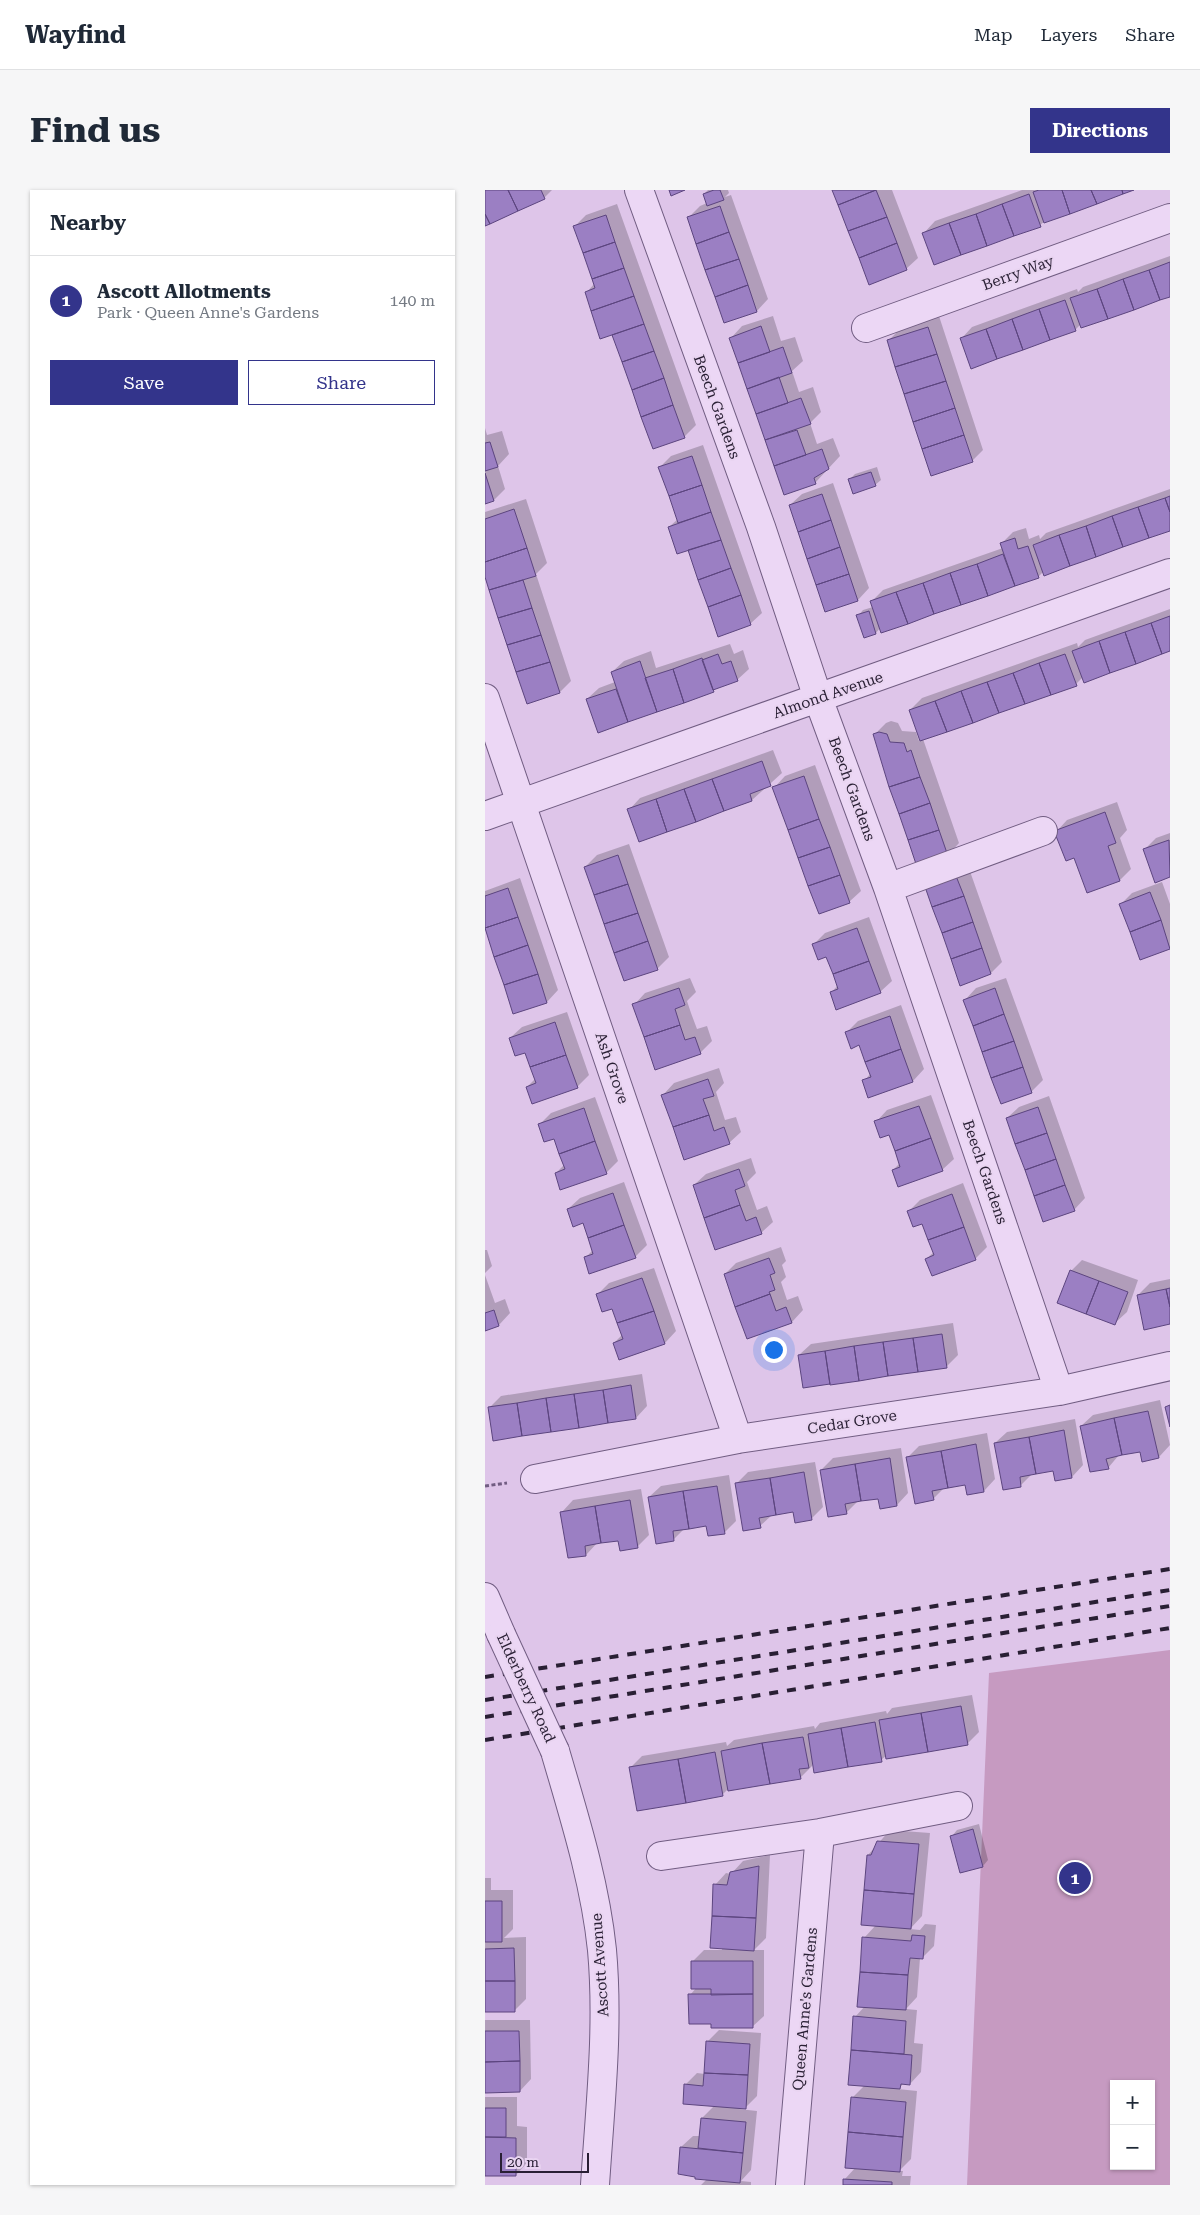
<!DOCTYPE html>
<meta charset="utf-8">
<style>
body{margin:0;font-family:"Roboto Serif",serif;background:#f6f6f7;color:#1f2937}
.controls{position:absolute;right:15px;bottom:15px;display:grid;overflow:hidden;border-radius:0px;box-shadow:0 1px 4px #0004}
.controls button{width:45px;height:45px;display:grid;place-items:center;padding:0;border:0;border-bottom:1px solid #e0e1e3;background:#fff;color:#1f2937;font:25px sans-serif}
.scale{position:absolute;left:15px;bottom:12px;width:89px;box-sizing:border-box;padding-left:5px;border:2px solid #291f34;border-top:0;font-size:14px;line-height:18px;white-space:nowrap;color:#291f34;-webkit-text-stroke:4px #e9d4f1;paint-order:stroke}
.you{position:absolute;left:288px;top:1159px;width:18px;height:18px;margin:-12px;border:4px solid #fff;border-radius:50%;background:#1a73e8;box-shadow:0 0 0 8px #1a73e833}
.badge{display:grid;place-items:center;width:32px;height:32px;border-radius:50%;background:#33348b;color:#fff;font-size:16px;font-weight:700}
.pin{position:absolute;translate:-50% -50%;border:2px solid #fff;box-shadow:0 1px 5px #0006}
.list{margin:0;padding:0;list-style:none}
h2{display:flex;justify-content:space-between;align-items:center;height:65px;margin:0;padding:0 20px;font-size:21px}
h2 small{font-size:16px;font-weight:400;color:#747a83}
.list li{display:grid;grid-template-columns:32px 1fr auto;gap:15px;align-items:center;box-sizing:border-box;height:90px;padding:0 20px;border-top:1px solid #e0e1e3}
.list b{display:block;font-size:19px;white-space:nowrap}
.list p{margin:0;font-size:16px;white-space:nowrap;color:#747a83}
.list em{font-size:16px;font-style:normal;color:#747a83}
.actions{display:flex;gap:10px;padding:15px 20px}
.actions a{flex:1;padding:11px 0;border:1px solid #33348b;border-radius:0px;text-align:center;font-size:18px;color:#33348b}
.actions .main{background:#33348b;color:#fff}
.map{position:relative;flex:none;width:685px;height:1995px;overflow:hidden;border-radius:0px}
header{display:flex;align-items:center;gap:30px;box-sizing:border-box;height:70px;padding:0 25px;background:#fff;border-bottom:1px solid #e0e1e3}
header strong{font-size:24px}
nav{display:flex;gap:28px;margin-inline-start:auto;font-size:18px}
.intro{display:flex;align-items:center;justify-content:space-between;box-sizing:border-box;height:120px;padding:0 30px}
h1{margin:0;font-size:35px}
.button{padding:12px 22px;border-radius:0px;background:#33348b;color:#fff;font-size:18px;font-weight:700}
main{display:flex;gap:30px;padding:0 30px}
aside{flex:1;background:#fff;border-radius:0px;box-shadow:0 1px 4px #0004}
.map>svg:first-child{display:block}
.green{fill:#c69ac1;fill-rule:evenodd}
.shadow{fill:#0003}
.building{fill:#9b7fc3;stroke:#5c457f}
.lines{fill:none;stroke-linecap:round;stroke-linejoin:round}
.minor-casing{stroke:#715d82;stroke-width:30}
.path{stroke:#715d82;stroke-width:3;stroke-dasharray:4 2.5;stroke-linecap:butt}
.minor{stroke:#ecd7f5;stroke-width:28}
.rail{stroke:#291f34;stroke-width:4;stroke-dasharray:9 9;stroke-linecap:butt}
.minor-bridge-casing{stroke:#715d82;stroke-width:30;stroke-linecap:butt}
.minor-bridge{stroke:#ecd7f5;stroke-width:28}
.labels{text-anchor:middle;stroke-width:4;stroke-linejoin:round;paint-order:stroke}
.street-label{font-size:15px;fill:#291f34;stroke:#e9d4f1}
</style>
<header>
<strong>Wayfind</strong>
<nav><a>Map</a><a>Layers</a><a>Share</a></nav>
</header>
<div class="intro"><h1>Find us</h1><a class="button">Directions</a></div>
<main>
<aside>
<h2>Nearby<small></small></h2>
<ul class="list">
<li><span class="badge">1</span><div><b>Ascott Allotments</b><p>Park · Queen Anne's Gardens</p></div><em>140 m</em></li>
</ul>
<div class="actions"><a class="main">Save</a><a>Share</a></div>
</aside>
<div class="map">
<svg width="685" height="1995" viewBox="0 0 685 1995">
<rect width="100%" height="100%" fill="#dec5e9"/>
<!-- green -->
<path class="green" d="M685,1460V1995H482L504,1483ZM629,1894H666V1976H629Z"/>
<!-- shadow -->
<path class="shadow" d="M0,0H67L59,8L0,35Z
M223,0H243L244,3L240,7L246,5L283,109L272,121L240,132L203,28L215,16L222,13L219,4Z
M349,0H407L433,68L421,79Z
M537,0H646L560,31L555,35L439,43L450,31Z
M132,14L211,235L199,247L168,258L128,143L101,103L110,93L90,36L101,25Z
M685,66V106L596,134L591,139L486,177L476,149L487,137L592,99L593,102L598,97Z
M288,126L296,151L310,147L318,171L307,181L314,202L328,197L336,222L325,233L332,254L348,248L355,266L330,293L300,303L246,148L257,136Z
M454,126L498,260L487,271L403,151L415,139Z
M0,238L2,245L17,241L24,264L13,276L20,299L9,310L0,313Z
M218,255L277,423L265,434L184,337L193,329L175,277L186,266Z
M392,277L396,290L390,295L364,290L370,284Z
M348,293L384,398L373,410L305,315L317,304Z
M685,299V340L559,381L553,387L397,441L395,438L391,443L380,446L373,426L378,420L388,417L386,412L398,400L518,358L516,354L528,342L541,338L544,349L554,345L555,349L561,343Z
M41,309L62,373L51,384L86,491L75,502L42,513L0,384V322Z
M685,419V460L598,487L591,494L438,549L474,653L463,665L389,545L401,533L406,531L413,533L417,541L431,542L434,551L436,550L425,520L437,508L592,453L593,457L600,450Z
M245,454L249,464L258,460L264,479L252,490L232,497L228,501L113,541L102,509L114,498L130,492L127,482L139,471L166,461L171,478Z
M288,560L297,583L267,610L144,620L155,608Z
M330,575L376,701L364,712L289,598L300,586Z
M632,612L642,640L635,648L646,679L635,690L603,702L590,666L571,642L582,630Z
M685,643V686L671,691L659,660L671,648Z
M144,654L184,767L172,779L100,677L112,665Z
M481,670L517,772L506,783L476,794L439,692Z
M35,688L73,800L62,812L29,823L0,737V701Z
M677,692L685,714V758L656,768L636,714L647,703Z
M384,727L407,791L395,802L346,803L353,795L342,766L329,754L340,743Z
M205,788L211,802L202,811L206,823L212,839L222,836L227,851L216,862L171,878L149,815L160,803Z
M521,788L558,890L546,902L480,810L491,798Z
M416,815L439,879L428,891L384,906L379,891L386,883L375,854L361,843L373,831Z
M82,822L104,885L92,897H42L50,889L41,861L25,848L37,837Z
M234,878L239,893L231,902L240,930L251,927L256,942L244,953L178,905L189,893Z
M446,905L469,969L457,980H408L415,973L405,943L391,932L402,920Z
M564,906L600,1008L589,1020L522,928L534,917Z
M110,907L133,971L121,983H71L79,975L70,947L54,935L66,923Z
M266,968L271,983L262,992L272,1020L282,1016L288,1032L276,1043L209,995L221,984Z
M139,992L162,1055L150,1067L100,1068L108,1060L98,1032L83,1019L95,1008Z
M478,993L502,1057L490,1069H441L449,1062L437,1032L424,1021L435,1010Z
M296,1057L301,1071L297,1075L301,1087L296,1092L302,1110L313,1106L318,1120L307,1132L263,1147L240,1084L251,1073Z
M0,1060H2L7,1076L0,1083Z
M597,1070L653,1090L642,1122L630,1133L586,1081Z
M169,1078L191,1141L180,1153H129L137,1145L128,1117L113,1104L124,1093Z
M0,1085L10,1113L20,1109L25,1123L14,1135L0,1139Z
M685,1089V1133L653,1105L665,1093Z
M468,1133L473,1165L461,1177L314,1165L326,1154Z
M157,1184L162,1216L151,1228L5,1217L16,1206Z
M675,1210L685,1255L674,1267L655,1260L634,1265L623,1278L596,1236L608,1225Z
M590,1229L598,1275L587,1287L569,1279L548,1283L536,1295L510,1253L522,1242Z
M502,1243L510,1289L499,1301L483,1303L481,1293L460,1297L448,1309L423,1267L434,1256Z
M416,1258L423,1303L412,1315L396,1317L394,1307L373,1311L361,1323L336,1280L348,1268Z
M330,1272L338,1317L326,1329L309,1321L287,1325L275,1336L251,1294L263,1282Z
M244,1285L251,1331L240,1342L222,1335L200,1338L188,1350L164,1307L176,1296Z
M156,1299L164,1345L152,1357L134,1349L113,1352L101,1365L77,1322L88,1310Z
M487,1505L494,1542L482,1554L402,1565L396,1570L329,1571L327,1576L315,1588L242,1600L237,1605L145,1578L157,1566L241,1552L242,1556L249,1550L329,1536L330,1539L335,1533L401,1521L402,1524L407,1518Z
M494,1634L503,1670L498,1676L467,1646L472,1640Z
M405,1640L445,1643L437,1726L425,1739L435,1740L440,1734L451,1735L449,1756L437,1768H435L432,1807L421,1819L432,1820L429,1853L438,1854L436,1882L425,1894L419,1893L413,1899L432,1901L426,1969L414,1981H418L417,1986H426L425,1995H359V1990L371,1977L367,1908L380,1895L364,1894L370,1827L380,1816L379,1748L391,1735L383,1665Z
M285,1665L281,1748L269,1760H279V1826L267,1837L227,1833L205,1805L212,1797L208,1771L219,1760H237L230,1695L241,1683L246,1684L258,1671Z
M0,1688H6V1700H28V1739L19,1748L41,1747V1809L30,1820L0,1821Z
M0,1830H45L46,1889L35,1901L0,1902Z
M234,1840L276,1843L272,1906L261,1917H254V1919L272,1921L266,1980L256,1991L266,1992V1995H216L222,1989L196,1957L208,1946H215L217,1928L230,1915L200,1895L212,1883L220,1884L222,1852Z
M0,1907H32V1936L42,1937V1973L31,1985H0Z"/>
<!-- building -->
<path class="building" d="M0,0H23L33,21L5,34L0,24Z
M23,0H56L60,9L33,21Z
M184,0H200L186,6Z
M229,0H235L239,10L222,16L218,4Z
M347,0H391L353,15Z
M391,0L402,27L363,41L353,15Z
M554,0H577L585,24L559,33L548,2Z
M577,0H606L612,14L585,24Z
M606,0H637L638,4L612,14Z
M637,0H649L638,4Z
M544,4L556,37L529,46L517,14Z
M517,14L529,46L502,56L491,24Z
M235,16L244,42L211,54L202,27Z
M0,24L5,34L0,36Z
M491,24L502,56L476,65L464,33Z
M121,25L130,52L98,63L88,36Z
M402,27L412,53L374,68L363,41Z
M464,33L476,65L449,75L437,43Z
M244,42L254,69L220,80L211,54Z
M130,52L139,78L107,89L98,63Z
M412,53L422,80L384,95L374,68Z
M254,69L263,95L230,107L220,80Z
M685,72V107L675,110L664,80Z
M139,78L149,106L106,121L100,102L110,98L107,89Z
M664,80L675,110L649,120L638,89Z
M638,89L649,120L623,129L612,99Z
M263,95L272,122L239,133L230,107Z
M612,99L623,129L596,138L585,108Z
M149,106L159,134L115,149L106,121Z
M580,110L591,141L565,150L554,119Z
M554,119L565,150L538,160L527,129Z
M527,129L538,160L512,169L501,139Z
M159,134L169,161L137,172L127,145Z
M276,136L285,162L253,173L244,148Z
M443,137L452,164L410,177L402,150Z
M501,139L512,169L486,179L475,148Z
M298,157L307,183L262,199L253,173Z
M169,161L179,188L147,200L137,172Z
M452,164L461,191L419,204L410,177Z
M294,187L303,213L271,224L262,199Z
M179,188L188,215L156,227L147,200Z
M461,191L470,218L428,232L419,204Z
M316,208L326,234L280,250L271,224Z
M188,215L200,248L168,259L156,227Z
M470,218L479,245L437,259L428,232Z
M312,240L321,265L289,276L280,250Z
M479,245L488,272L446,286L437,259Z
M5,252L13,277L0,281V253Z
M337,259L344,279L329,288L331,294L299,305L289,276Z
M207,266L217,295L184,306L173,277Z
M386,282L391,296L368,304L363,289Z
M0,283L9,311L0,314Z
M217,295L226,322L193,333L184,306Z
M337,304L346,330L313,342L304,315Z
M685,306V322L680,308Z
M680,308L685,322V341L664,348L653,317Z
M653,317L664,348L638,357L627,326Z
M29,319L42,358L0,372V329Z
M226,322L236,350L192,364L183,337Z
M627,326L638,357L611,367L601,336Z
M346,330L355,357L322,369L313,342Z
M601,336L611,367L585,376L574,345Z
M574,345L585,376L559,386L548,355Z
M530,348L533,359L543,356L554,388L530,396L515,353Z
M236,350L246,378L213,390L203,360Z
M355,357L364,384L331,395L322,369Z
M42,358L51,386L4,400L0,387V372Z
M518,364L530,396L503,406L492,374Z
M492,374L503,406L476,415L465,383Z
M246,378L256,405L223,417L213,390Z
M465,383L476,415L449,424L438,393Z
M364,384L373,411L340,422L331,395Z
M38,390L47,418L13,428L4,400Z
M438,393L449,424L423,434L411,402Z
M411,402L423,434L396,443L385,411Z
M256,405L266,435L233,447L223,417Z
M47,418L56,445L22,455L13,428Z
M384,421L391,444L379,448L371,425Z
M685,426V461L677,464L666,433Z
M666,433L677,464L651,474L640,442Z
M640,442L651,474L625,483L614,451Z
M56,445L65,472L31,482L22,455Z
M614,451L625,483L599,493L587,461Z
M233,464L237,474L246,471L253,491L228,500L217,470Z
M580,464L592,496L566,505L554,473Z
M217,468L229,502L199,513L188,479Z
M155,471L172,522L143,532L126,482Z
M65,472L75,503L42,514L31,482Z
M554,473L566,505L540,514L528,483Z
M188,479L199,513L172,522L160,488Z
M528,483L540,514L514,523L502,492Z
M502,492L514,523L488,533L476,501Z
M131,499L143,532L113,543L101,509Z
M476,501L488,533L462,542L450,511Z
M450,511L462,542L435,551L424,520Z
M394,542L402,544L405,552L419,553L422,562L426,560L435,587L404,597L388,544Z
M277,571L286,596L265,604L267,611L239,621L227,589Z
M319,586L334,629L303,640L287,597Z
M435,587L445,613L414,624L404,597Z
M227,589L239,621L211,632L199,599Z
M199,599L211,632L182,642L171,609Z
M171,609L182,642L154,652L142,619Z
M445,613L454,640L423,650L414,624Z
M620,622L631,653L623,656L635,691L602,703L589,668L581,671L569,641Z
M334,629L345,657L313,668L303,640Z
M454,640L463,666L432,677L423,650Z
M684,650L685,687L670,693L658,659Z
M345,657L355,685L323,696L313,668Z
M133,665L143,694L109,705L99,677Z
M469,681L479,706L447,717L438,691Z
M355,685L365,713L334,724L323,696Z
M143,694L153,723L119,734L109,705Z
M23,698L33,727L0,738V706Z
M665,702L676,730L645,742L634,714Z
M479,706L488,732L457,743L447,717Z
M153,723L163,751L129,763L119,734Z
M33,727L43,755L9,767L0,738Z
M676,730L685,759L655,770L645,742Z
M488,732L497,758L466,769L457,743Z
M372,738L384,771L348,784L341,767L333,770L327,754Z
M163,751L173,780L139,791L129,763Z
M43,755L53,784L19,795L9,767Z
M497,758L506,784L475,796L466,769Z
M384,771L396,803L351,820L345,802L353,799L348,784Z
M53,784L62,813L28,824L19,795Z
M194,798L200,815L190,819L195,835L159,847L147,814Z
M510,798L519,824L488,836L478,810Z
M519,824L529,851L497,862L488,836Z
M405,826L416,859L380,872L374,855L366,859L360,842Z
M70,832L81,865L45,877L40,863L30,866L24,848Z
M195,835L200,850L210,847L216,864L170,880L159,847Z
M529,851L538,877L506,888L497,862Z
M416,859L428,892L383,908L377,890L386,887L380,872Z
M81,865L93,898L47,914L41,897L51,893L45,877Z
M538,877L547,903L516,914L506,888Z
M223,889L229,906L218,909L224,925L188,937L176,905Z
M434,916L446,948L410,961L404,945L395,948L389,931Z
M553,917L562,943L530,954L521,928Z
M99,918L110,951L74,964L69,949L59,952L53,934Z
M224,925L229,941L239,937L245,954L199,970L188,937Z
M562,943L571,969L540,980L530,954Z
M446,948L458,981L413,997L407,980L415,977L410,961Z
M110,951L122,984L75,1000L70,983L80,979L74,964Z
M571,969L580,995L549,1006L540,980Z
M254,979L260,996L250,1000L255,1015L219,1028L208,995Z
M580,995L590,1021L558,1032L549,1006Z
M128,1003L139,1035L103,1048L98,1033L88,1037L82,1019Z
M467,1004L479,1037L443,1050L437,1034L428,1037L422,1021Z
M255,1015L261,1031L271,1027L277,1044L230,1060L219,1028Z
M139,1035L151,1068L104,1084L99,1067L108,1064L103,1048Z
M479,1037L491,1070L447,1086L440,1069L449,1065L443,1050Z
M284,1068L290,1083L285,1085L290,1100L284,1102L285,1104L250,1117L239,1084Z
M585,1080L614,1091L601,1124L572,1113Z
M157,1088L169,1121L132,1133L127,1119L117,1122L111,1104Z
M614,1091L643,1102L630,1135L601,1124Z
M685,1098V1117L681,1099Z
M681,1099L685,1117V1134L659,1140L652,1105Z
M285,1104L291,1121L301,1117L307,1133L262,1149L250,1117Z
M9,1120L14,1136L0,1141V1123Z
M169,1121L180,1154L134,1170L128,1153L138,1149L132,1133Z
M457,1144L462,1178L433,1182L428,1148Z
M428,1148L433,1182L403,1186L398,1152Z
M398,1152L403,1186L374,1191L369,1156Z
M369,1156L374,1191L345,1195L340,1161Z
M340,1161L345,1194L318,1198L313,1165Z
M146,1195L151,1229L123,1233L118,1200Z
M118,1200L123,1233L94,1238L89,1204Z
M89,1204L94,1238L66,1242L61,1208Z
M61,1208L66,1242L37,1246L32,1213Z
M32,1213L37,1246L8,1251L3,1217Z
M685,1215V1237L680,1217Z
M663,1221L674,1268L657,1272L655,1262L637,1265L629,1228Z
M629,1228L637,1265L621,1269L624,1279L605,1282L595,1236Z
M579,1240L587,1288L570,1291L568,1281L551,1284L544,1247Z
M544,1247L551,1284L535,1287L536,1297L518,1300L509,1253Z
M491,1254L499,1302L482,1305L480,1295L463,1298L456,1261Z
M456,1261L463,1298L447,1301L449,1310L430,1314L421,1267Z
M405,1268L412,1316L395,1319L393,1309L376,1311L370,1274Z
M370,1274L376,1311L360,1314L362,1324L343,1327L335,1280Z
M319,1282L327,1330L310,1333L308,1322L291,1325L285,1288Z
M285,1288L291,1325L274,1328L276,1338L258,1341L250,1293Z
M232,1296L240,1344L223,1346L221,1336L204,1339L198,1301Z
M198,1301L204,1339L188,1341L189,1351L171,1354L163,1307Z
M145,1310L153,1358L135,1361L133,1351L116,1353L110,1316Z
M110,1316L116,1353L100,1356L101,1366L83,1368L75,1322Z
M476,1516L483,1555L443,1562L436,1523Z
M436,1523L443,1562L401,1569L394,1530Z
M390,1532L397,1572L363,1577L356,1538Z
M356,1538L363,1577L329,1583L323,1544Z
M318,1547L324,1578L314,1579L316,1589L285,1594L277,1553Z
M277,1553L285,1594L243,1601L236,1561Z
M230,1562L238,1606L201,1613L193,1569Z
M193,1569L201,1613L152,1621L144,1577Z
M488,1639L498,1677L475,1683L465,1646Z
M392,1651L434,1654L429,1704L379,1700L382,1665H386Z
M274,1676L271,1728L227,1726L228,1694L242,1695L245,1682Z
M379,1700L429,1704L426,1739L376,1735Z
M0,1711H17V1752H0Z
M227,1726L271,1728L269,1761L225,1758Z
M427,1745L440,1746L438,1769L425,1768L423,1785L375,1782L377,1747L426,1751Z
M29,1758L30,1791H0V1759Z
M206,1771H268V1804L226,1805V1799H206Z
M375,1782L423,1785L421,1820L372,1817Z
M0,1791H30V1822H0Z
M203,1804H268V1838H226V1834H204Z
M368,1826L421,1831L419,1864L366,1860Z
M0,1841H34L35,1871L0,1872Z
M221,1851L265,1854L263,1885L219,1883Z
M366,1860L427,1865L425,1895L416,1894L415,1899L363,1895Z
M35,1871V1902L0,1903V1872Z
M219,1883L263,1885L261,1919L198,1914L199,1894L218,1896Z
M366,1907L421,1912L418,1947L363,1942Z
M0,1918H21V1947H0Z
M216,1928L261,1932L258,1963L213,1958Z
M363,1942L418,1947L415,1982L360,1978Z
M0,1947L31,1948V1986H0Z
M195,1957L258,1963L255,1993L210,1989V1987L193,1984Z
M358,1989L407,1992V1995H358Z"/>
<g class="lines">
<defs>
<path id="minor" d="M154,0L276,337L333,508L403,698L574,1201
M381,138L685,28
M0,508L253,1249
M0,626L685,383
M403,698L558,641
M50,1289L253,1249L574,1201L685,1176
M0,1407L16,1444
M70,1561C89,1626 110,1692 117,1760C124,1838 115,1917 110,1995
M176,1666L335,1643L473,1616
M305,1995L335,1643"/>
</defs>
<!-- minor casing -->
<use href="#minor" class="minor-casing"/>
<!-- path -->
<path class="path" d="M0,1296L22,1293"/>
<!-- minor -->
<use href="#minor" class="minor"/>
<!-- rail -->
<path class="rail" d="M0,1487L685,1379
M0,1510L685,1400
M0,1527L685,1416
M0,1550L685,1438"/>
<defs>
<path id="minor-bridge" d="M16,1444L70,1561"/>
</defs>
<!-- minor-bridge casing -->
<use href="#minor-bridge" class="minor-bridge-casing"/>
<!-- minor-bridge -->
<use href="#minor-bridge" class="minor-bridge"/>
</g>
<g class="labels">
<!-- street labels -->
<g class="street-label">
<text transform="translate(533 83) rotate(-20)" y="5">Berry Way</text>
<text transform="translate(232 217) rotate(70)" y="5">Beech Gardens</text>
<text transform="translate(343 505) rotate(-19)" y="5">Almond Avenue</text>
<text transform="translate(367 599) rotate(70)" y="5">Beech Gardens</text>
<text transform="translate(127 878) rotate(71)" y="5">Ash Grove</text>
<text transform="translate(500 982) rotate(71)" y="5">Beech Gardens</text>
<text transform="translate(367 1232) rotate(-9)" y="5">Cedar Grove</text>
<text transform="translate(41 1498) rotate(65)" y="5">Elderberry Road</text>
<text transform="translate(115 1775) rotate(-94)" y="5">Ascott Avenue</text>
<text transform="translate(320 1819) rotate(-85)" y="5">Queen Anne's Gardens</text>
</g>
</g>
</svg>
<div class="controls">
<button>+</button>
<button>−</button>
</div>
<div class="scale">20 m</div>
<div class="you"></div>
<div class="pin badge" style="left:590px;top:1688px">1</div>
</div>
</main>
